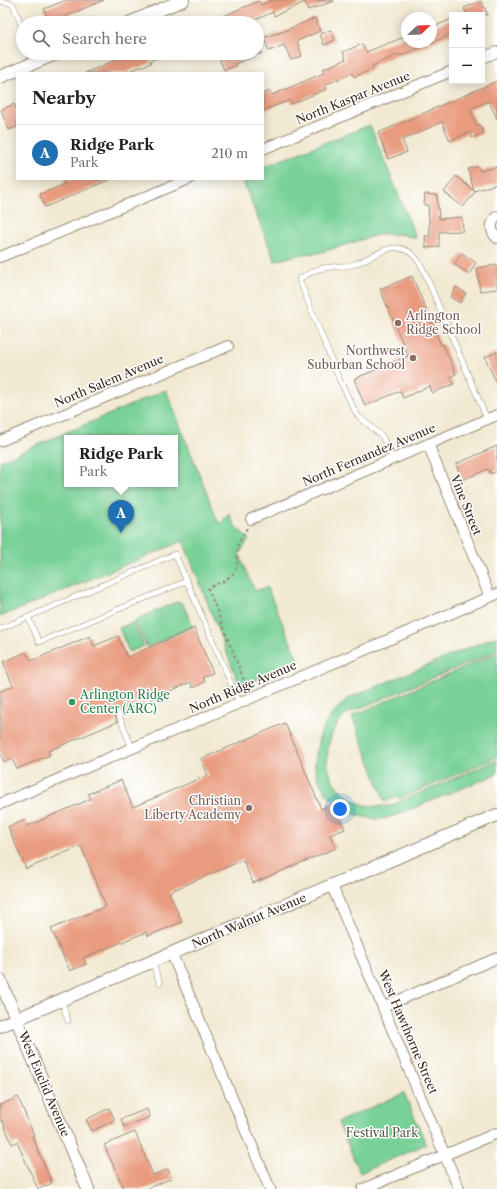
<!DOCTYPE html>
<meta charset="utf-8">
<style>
body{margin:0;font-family:"Libre Caslon Text",serif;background:#f2f2f2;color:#202124}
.controls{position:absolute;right:12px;top:12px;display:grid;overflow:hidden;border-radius:0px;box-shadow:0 2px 10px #0003}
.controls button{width:36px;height:36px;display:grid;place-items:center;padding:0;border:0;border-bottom:1px solid #e0e0e0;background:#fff;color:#202124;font:20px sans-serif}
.compass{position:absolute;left:401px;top:12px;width:36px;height:36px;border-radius:50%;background:#fff;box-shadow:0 2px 10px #0003;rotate:67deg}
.you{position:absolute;left:340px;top:809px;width:14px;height:14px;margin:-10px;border:3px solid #fff;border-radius:50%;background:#1a73e8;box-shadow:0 0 0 6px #1a73e833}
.badge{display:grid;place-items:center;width:26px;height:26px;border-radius:50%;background:#1f6fb2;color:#fff;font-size:13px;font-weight:700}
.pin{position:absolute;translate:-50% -33px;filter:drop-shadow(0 1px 2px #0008)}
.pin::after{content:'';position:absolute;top:21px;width:14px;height:12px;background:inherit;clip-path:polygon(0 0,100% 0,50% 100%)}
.popup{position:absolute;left:64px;top:435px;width:114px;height:52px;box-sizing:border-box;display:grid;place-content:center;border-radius:0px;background:#fff;filter:drop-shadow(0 1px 3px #0005);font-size:13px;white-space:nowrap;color:#757577}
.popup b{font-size:15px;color:#202124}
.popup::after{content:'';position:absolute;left:50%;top:100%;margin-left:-8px;border:8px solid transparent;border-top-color:#fff}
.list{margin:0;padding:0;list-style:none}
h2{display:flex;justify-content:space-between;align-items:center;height:52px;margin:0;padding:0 16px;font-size:17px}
h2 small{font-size:13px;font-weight:400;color:#757577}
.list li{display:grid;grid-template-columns:26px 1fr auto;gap:12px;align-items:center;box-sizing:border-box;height:56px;padding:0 16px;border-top:1px solid #e0e0e0}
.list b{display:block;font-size:15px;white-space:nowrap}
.list p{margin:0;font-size:13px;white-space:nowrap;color:#757577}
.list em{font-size:13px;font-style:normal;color:#757577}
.icon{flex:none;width:22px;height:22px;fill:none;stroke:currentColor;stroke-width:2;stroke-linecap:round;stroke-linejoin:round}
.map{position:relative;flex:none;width:497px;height:1189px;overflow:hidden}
.search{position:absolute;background:#fff;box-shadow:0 2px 10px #0003;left:16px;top:16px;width:248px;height:44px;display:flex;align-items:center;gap:10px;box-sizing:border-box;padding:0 14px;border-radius:22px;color:#757577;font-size:15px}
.panel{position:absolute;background:#fff;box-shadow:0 2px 10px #0003;left:16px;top:72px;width:248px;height:108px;border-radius:0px}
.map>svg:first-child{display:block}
.green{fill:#78d196;stroke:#5a7e5a;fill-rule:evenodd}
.building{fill:#e99b7f}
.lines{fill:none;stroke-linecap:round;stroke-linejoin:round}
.service-casing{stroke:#968a78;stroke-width:6}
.minor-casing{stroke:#968a78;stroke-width:12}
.tertiary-casing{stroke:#968a78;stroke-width:14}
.path{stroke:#968a78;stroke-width:2;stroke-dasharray:3 3;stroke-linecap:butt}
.service{stroke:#fff;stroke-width:5}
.minor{stroke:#fff;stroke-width:10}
.tertiary{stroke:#fff;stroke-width:12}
.education-dot{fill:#8d6e63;stroke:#fff;stroke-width:1.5}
.leisure-dot{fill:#2e9e5b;stroke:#fff;stroke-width:1.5}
.labels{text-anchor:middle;stroke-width:3;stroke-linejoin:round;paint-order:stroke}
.street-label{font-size:12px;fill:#3b2a1e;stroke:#fff}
.education-label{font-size:12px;fill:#785e54;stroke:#fff;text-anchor:end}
.leisure-label{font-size:12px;fill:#27864d;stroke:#fff;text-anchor:start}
.park-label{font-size:12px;fill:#4d5c42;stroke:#fff}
</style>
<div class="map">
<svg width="497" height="1189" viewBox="0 0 497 1189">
<rect width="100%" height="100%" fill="#fff"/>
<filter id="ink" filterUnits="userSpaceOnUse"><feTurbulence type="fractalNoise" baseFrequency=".025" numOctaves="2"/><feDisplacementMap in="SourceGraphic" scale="8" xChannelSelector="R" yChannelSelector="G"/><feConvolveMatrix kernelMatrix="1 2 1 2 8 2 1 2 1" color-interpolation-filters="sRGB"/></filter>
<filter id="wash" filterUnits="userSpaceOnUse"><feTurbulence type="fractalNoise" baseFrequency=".012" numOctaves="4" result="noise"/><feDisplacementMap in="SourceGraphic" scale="16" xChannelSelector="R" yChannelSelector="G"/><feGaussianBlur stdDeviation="0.9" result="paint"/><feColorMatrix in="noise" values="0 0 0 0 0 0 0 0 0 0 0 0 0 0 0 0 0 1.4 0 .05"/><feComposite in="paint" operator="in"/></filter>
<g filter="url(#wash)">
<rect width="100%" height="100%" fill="#f1e9d1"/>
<!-- green -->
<path class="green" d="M370,125L416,238L399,234H380L319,253L302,254L275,261L242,179H263V167Z
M166,390L219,524L229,514L235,526L249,539L239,554L255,591L267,587L299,662L240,687L201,586L183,541L0,617V461ZM67,438H175V484H67Z
M179,602L183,604L193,627L147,647L135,620L174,603Z
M134,622L144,646L129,652L119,628Z
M497,636V651L346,714C343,718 338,722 336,726C332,732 329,742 328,749C324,775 338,795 362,804C371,807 381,806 390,806L497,760V774L394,816C390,817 384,819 379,819C349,818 321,798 315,767C315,763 315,759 316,755C318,730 330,713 349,698Z
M497,653V757L399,799L398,796L385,802L352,716Z
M404,1093L426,1144L360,1173L338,1122Z"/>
<g id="blocks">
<!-- building -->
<path class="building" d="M66,0H104L50,23L44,9Z
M272,0L334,1L308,10L305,2L274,16L273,12L248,23L247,19L238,23H206L259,1L261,5Z
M481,1L488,15H467L464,8Z
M315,18L320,31L297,41L302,56L291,60L284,45L269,51L264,38L277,33V34Z
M452,19V34L400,56L399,54L372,66L373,69L354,77L352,73L325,85L327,89L310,96L292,104L290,100L284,103V102L263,111V94L270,91L272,95L324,73L323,69L346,59L343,52L362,44L366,52L407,36V42H431V28Z
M331,30L335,40L324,45L320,34Z
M135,53H170L150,61L151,63L123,73H85L122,57V58Z
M232,53H262L235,64V66L224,70L219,58Z
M497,81V119L489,101L470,109L477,126L480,125L483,133L472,138L470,132L450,141L442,122L402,140L407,152L388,159L378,133Z
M14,104L17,110V127L9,130L1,110Z
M478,166L480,171L497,167V184L474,191L475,192L463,207L444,192L456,176L474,191L468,169Z
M63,179H111L45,207L40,194L65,184Z
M425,194L437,195L439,219L462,217L463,231L439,232V247L426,248L425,236H430L428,205H424Z
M462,253L476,263L469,274L454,264Z
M497,265V289L480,291L477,268Z
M412,276L441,345L443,344L456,374L450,377L454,384L432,393L430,386L403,398L400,391L365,406L354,379L408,356L380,289Z
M456,287L466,293L460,303L450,297Z
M497,352V385L485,357Z
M497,446V471L491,474L488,469L462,480L456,464Z
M194,628L213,673L203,677L205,682L193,688L191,682L122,712L119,709H116L114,713L117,722L48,751L50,755L17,769L12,759L4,762L0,753V691L13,686L3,662L26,652L31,661L90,636L94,646L118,636L127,657Z
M285,723L321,809L334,803L345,829L330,835L336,848L253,883L243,860L169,892L182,922L148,936L146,932L83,958L86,964L70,971L51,929L106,906L81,846L26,869L8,827L25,820L27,826L91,799L88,794L121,780L133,807L208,775L201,759Z
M18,1097L34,1135L32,1136L52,1183L39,1189H38L17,1142L12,1144L2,1120L0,1121V1105Z
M109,1108L115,1120L92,1131L86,1120Z
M147,1109L150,1117L124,1127L121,1119Z
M135,1132L153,1175L168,1169L172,1178L146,1189H124L104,1145Z"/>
</g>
</g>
<g filter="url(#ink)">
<use href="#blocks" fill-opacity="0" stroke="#968a78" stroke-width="1"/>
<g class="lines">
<defs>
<path id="service" d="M0,1L13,4L23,30
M31,53L35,63
M393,459L382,436L358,416L354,409L339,379L299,279C307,275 315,269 324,268C335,266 345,267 355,264C367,260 386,246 398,248C410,249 418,259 423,269L487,419
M28,617L39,642L187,581
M0,629L175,554L239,702
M118,713L132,748
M152,962L160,983
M62,1001L68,1021"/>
<path id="minor" d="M482,58L497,52
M263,149L452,71
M497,216C490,223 490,231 497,238
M0,257L189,179
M0,441L228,346
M428,444L490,597
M251,519L497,415
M0,804L497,594
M332,886L459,1189
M172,954L270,1189
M383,1007L497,958
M363,1189L497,1133"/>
<path id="tertiary" d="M129,23L183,0
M0,77L58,53
M0,980L88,1189
M0,1026L497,815"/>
</defs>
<!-- service casing -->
<use href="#service" class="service-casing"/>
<!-- minor casing -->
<use href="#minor" class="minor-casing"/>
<!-- tertiary casing -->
<use href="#tertiary" class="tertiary-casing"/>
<!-- path -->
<path class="path" d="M247,528L238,543L237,567L232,575L224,581L208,588L247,688"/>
<!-- service -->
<use href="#service" class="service"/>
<!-- minor -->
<use href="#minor" class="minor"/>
<!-- tertiary -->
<use href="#tertiary" class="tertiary"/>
</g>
</g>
<!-- markers -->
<g class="education-dot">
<circle cx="398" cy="323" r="4"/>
<circle cx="413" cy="358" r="4"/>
<circle cx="249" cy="808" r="4"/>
</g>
<circle class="leisure-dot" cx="72" cy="702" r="4"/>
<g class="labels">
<!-- street labels -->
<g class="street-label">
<text transform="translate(353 98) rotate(-22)" y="4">North Kaspar Avenue</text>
<text transform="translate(109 381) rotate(-23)" y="4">North Salem Avenue</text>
<text transform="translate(369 455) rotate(-23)" y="4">North Fernandez Avenue</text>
<text transform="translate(466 505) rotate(68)" y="4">Vine Street</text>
<text transform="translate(243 687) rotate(-23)" y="4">North Ridge Avenue</text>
<text transform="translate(249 921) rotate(-23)" y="4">North Walnut Avenue</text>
<text transform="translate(408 1032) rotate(67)" y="4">West Hawthorne Street</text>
<text transform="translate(44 1084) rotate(67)" y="4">West Euclid Avenue</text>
</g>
<!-- education labels -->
<g class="education-label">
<text x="406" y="320" text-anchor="start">Arlington<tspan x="406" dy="14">Ridge School</tspan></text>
<text x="405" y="355">Northwest<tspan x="405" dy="14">Suburban School</tspan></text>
<text x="241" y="805">Christian<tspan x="241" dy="14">Liberty Academy</tspan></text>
</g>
<!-- leisure labels -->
<g class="leisure-label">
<text x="80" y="699">Arlington Ridge<tspan x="80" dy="14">Center (ARC)</tspan></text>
</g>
<!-- park labels -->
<g class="park-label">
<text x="382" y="1137">Festival Park</text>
</g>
</g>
</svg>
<div class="controls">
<button>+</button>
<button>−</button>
</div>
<svg class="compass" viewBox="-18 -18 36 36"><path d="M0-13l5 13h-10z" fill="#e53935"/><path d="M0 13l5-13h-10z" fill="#757577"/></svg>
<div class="you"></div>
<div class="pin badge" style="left:121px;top:533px">A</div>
<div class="popup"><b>Ridge Park</b>Park</div>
<div class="search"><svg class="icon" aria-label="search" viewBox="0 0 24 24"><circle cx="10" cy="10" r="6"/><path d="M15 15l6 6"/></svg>Search here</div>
<section class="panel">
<h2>Nearby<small></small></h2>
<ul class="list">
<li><span class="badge">A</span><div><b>Ridge Park</b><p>Park</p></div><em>210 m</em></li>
</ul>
</section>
</div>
